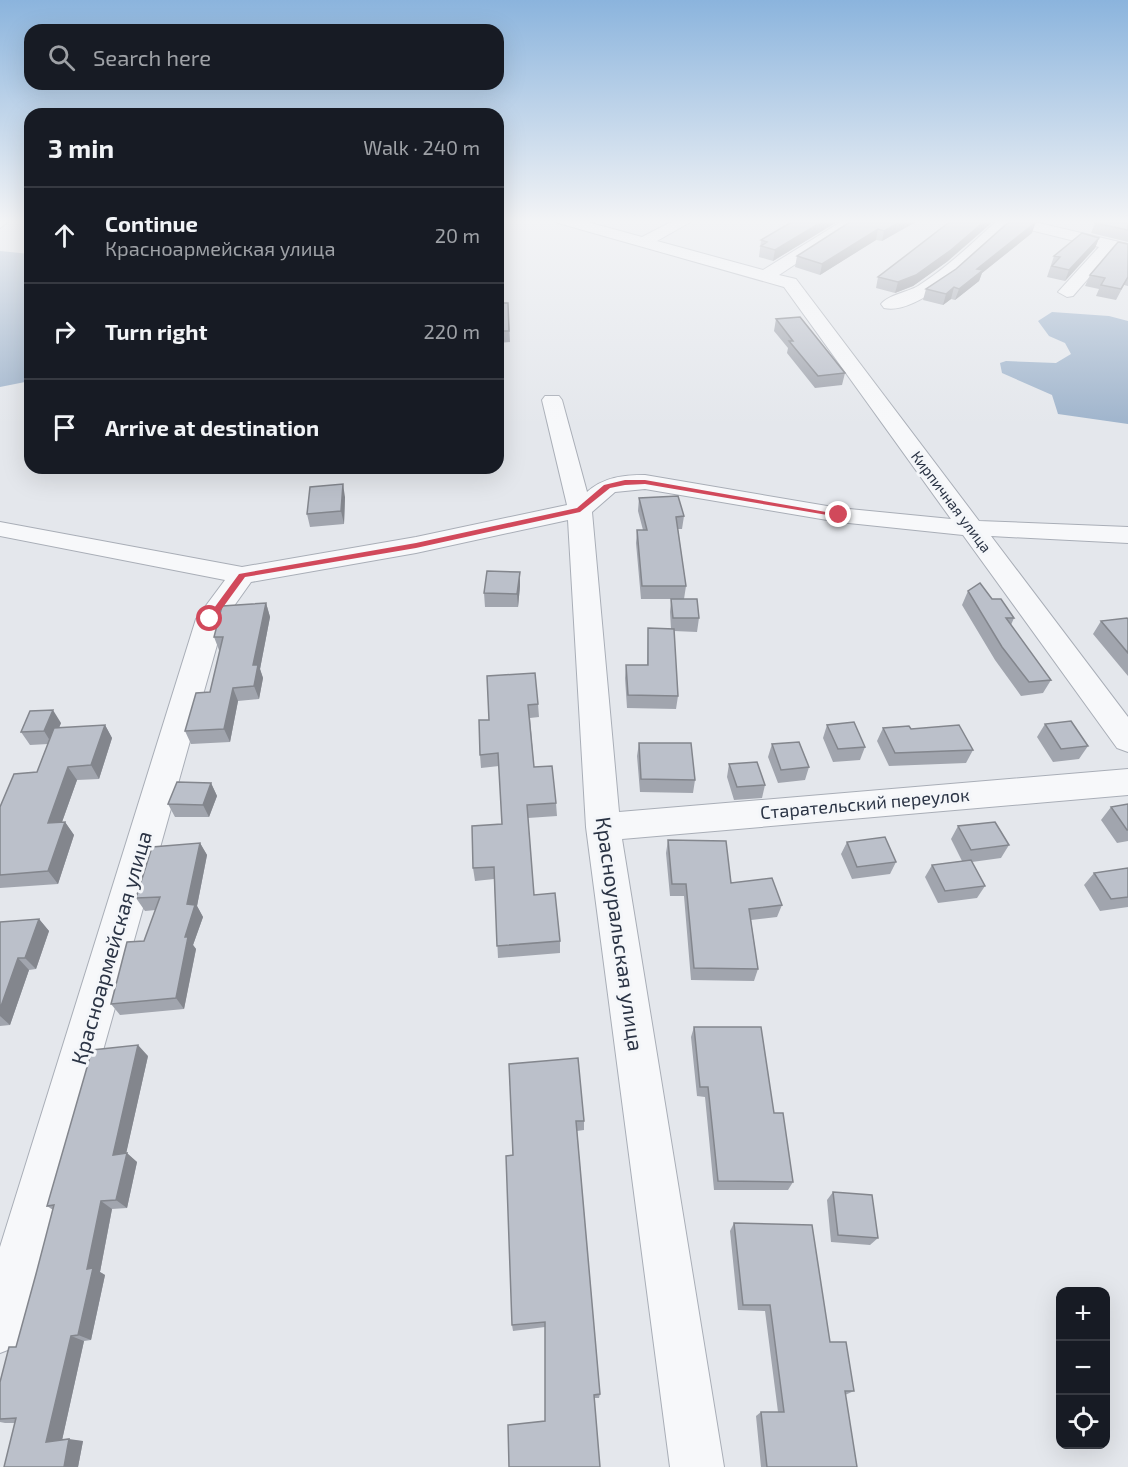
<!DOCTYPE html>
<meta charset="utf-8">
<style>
body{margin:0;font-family:"Exo 2",sans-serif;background:#242831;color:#f1f3f6}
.controls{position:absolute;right:18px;bottom:18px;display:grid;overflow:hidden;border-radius:12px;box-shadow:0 6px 24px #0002}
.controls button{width:54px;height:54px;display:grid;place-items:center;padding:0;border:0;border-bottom:2px solid #363941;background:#171b24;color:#f1f3f6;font:30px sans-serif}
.stop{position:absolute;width:18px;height:18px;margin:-14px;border:4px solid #d1495b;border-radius:50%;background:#fff}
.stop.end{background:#d1495b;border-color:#fff;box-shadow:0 2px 6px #0008}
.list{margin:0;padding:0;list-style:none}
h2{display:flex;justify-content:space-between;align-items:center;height:78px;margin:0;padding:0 24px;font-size:26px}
h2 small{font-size:20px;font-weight:400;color:#9ea1a6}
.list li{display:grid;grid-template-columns:39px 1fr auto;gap:18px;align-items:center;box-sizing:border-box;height:96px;padding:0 24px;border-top:2px solid #363941}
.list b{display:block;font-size:22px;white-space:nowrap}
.list p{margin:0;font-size:20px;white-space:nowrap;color:#9ea1a6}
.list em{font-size:20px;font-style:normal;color:#9ea1a6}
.icon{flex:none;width:33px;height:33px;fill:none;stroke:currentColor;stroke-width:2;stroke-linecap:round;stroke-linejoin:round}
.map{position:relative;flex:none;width:1128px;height:1467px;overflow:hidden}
.search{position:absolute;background:#171b24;box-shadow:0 6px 24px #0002;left:24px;top:24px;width:480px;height:66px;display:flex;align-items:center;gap:15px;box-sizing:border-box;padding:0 21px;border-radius:18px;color:#9ea1a6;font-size:22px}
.panel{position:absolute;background:#171b24;box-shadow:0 6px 24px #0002;left:24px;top:108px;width:480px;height:366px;border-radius:18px}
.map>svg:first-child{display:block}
.water{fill:#9fb4cc}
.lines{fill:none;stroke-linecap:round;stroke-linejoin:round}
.minor-casing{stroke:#a9aeb7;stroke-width:2}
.minor{fill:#f7f8fa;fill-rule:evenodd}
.wall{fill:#a1a5ae}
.shaded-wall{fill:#83868d}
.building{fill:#bbc0ca;stroke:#83868d;stroke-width:1.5}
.route{fill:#d1495b}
.labels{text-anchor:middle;stroke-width:6;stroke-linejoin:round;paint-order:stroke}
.far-street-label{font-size:15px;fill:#2b3445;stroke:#f4f6f9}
.street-label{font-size:18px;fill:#2b3445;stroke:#f4f6f9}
.near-street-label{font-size:21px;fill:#2b3445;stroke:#f4f6f9}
</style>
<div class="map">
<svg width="1128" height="1467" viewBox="0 0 1128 1467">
<rect width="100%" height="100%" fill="#e4e7ec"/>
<!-- water -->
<path class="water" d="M0,251L30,254V381L0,387Z
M1052,312L1109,316L1128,321V424L1058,414L1052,395L1002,373L1000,363L1006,361L1056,363L1071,354L1065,343L1049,336L1038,321Z"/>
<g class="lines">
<defs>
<path id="minor" d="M0,220H10L0,228Z
M556,220H580L642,237L675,220H694L657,241L763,270L844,220H862L779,275L796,279L979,521L1128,527V543L991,536L1128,717V752L1117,748L963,535L839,522L645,489L615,492L592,512L619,812L1128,769V795L622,839L724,1467H670L586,827L568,520L416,553L251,582L224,620L25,1328L18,1346L0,1353V1247L196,619L225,580L0,536V522L242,567L416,537L567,505L542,400L545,396H559L562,400L587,492C604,477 623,475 645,475L839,508L951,519L784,287L558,223Z
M998,220H1026L1128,244V254L1113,250L1073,296L1067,297L1058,292L1099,247L1010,225C985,248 920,317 884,308L881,304C888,295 908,292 918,286C948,267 972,243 998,220Z"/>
</defs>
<!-- minor casing -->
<use href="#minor" class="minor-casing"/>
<!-- minor -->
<use href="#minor" class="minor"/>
</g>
<!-- wall -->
<path class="wall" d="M795,220H840L773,261L759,257L761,240Z
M853,220H919L882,241L876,240L820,275L795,267L797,256Z
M1036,220H1048L1046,222Z
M1095,223H1128V242L1091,233Z
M1032,233L982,273L979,281L955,300L951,299L943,305L923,300L926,289L956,269Z
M1099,238L1095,248L1065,281L1047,277L1054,256Z
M1128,244V286L1124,285L1116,300L1096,296L1099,289L1085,286L1090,275Z
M948,261L913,286L895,293L876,288L878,277Z
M498,303H508L510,342L498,343Z
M776,319L845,373L842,385L815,388L787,353L788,348L774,331Z
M345,497L344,524L310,527L307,514Z
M639,498L684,516L682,529H678L686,586L684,599L699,618L697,632L674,631L678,696L676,709L627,708L625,678L626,665H647L648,628L671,629L670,612L671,599H641L636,543L637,530H643L638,511Z
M520,572V586L518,607H485L484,593Z
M968,591L992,599L1014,618L1011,625L1051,680L1043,693L1021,696L995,660L962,605Z
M266,603L270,617L260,669L263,678L259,699L238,701L230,742L191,744L185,731L210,692L220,650H219L214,637Z
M1128,619V676L1093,634L1101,621Z
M487,676L538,704L539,717L530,718L534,767L556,803L557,816L528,818L534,895L560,941V953L498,958L494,879L475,881L473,868L502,824L499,766L481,768L480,755L489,720Z
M61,723L59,728L105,725L112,738L99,779L77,780L62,822H65L74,835L58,884L0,888V807L37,772L48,744L30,745L21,732Z
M1045,724L1088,746L1079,759L1053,762L1037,737Z
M827,725L865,747L860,760L833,762L823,738Z
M883,728L911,729L973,750L966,763L889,766L877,741Z
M639,743L695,780L693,793L640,792L637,756Z
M772,744L809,767L805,780L778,783L768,757Z
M729,764L765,785L762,798L734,800L727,777Z
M211,783L217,796L209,817H175L168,804Z
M1128,804V841L1117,843L1101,820L1111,807Z
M958,826L1009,845L1001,858L972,862L985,886L977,898L938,903L925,877L932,865L962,861L951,839Z
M668,840L731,883L782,905L777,917L751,920L758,969L754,981L691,980L684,896H670L666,853Z
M847,842L896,862L890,874L852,879L841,854Z
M200,843L207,855L197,906L203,917L193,945L196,949L184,1009L120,1015L111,1004L144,941L156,910L145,911L136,898Z
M1128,868V907L1100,911L1084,885L1094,873Z
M39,919L49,931L36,969L29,970L10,1025L0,1026V922Z
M694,1027L774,1113L793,1182L788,1190H714L705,1097L697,1096L691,1037Z
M148,1056L126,1153L137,1162L127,1208L112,1209L100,1272L105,1275L91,1340L84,1341L62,1440L83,1441L78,1467L15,1423H5L0,1422V1382L16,1347L36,1274L53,1210L47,1206Z
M509,1064L584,1121V1130L577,1131L600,1394L599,1398H594L545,1327L513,1331L512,1325L513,1155Z
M833,1192L878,1238L870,1245L831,1242L827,1200Z
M734,1223L830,1342L854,1391L845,1395L857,1467H761L756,1416L761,1412H778L765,1311L738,1310L730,1231Z"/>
<!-- shaded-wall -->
<path class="shaded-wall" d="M825,220H840L773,261L775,250Z
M904,220H919L882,241L884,231Z
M986,220H995L948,261L913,286L895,293L898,282Z
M1036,222L1032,233L982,273L979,281L955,300L959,289L977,269Z
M878,229L876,240L820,275L822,264Z
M1099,238L1095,248L1065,281L1069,270Z
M954,287L951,299L943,305L946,294Z
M343,484L345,497L344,524L341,511Z
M520,572V586L518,607L517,594Z
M266,603L270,617L260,669L263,678L259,699L254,686L253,665Z
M233,688L238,701L230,742L224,729Z
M53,710L61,723L52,744L44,731Z
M105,725L112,738L99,779L91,765Z
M68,767L77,780L57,836L48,823Z
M211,783L217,796L209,817L203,805Z
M65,822L74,835L58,884L48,871Z
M200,843L207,855L197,906L203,917L193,945L196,949L184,1009L176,998L185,937L187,904Z
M39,919L49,931L36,969L25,958Z
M18,958L29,970L10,1025L0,1016V1009Z
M138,1045L148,1056L124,1163L113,1155Z
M127,1153L137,1162L127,1208L116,1200Z
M101,1201L112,1209L100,1272L105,1275L91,1340L78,1335L87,1269Z
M71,1336L84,1341L61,1445L46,1442Z
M69,1439L83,1441L78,1467H64Z"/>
<!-- building -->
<path class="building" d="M795,220H825L775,250L761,246L767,242L761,240Z
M853,220H904L884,231L878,229L822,264L797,256Z
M952,220H986L951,250L916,275L898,282L878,277Z
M1011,220H1026L1036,222L977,269L983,270L959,289L954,287L946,294L926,289L956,269Z
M1098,220H1112L1128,223V230L1095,223Z
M1082,233L1099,238L1069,270L1052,266L1060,257L1054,256Z
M1118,242L1128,244V277L1121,289L1101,285L1105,278L1090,275Z
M498,303H508L509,331H498Z
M800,317L845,373L818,376L789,341H793L776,319Z
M343,484L341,511L307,514L310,487Z
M678,496L684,516L676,517L686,586H642L637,530H647L639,498Z
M487,571L520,572L517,594L484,593Z
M980,583L992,599H1001L1014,618H1006L1051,680L1029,682L1002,647L968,591Z
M671,599H697L699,618H673Z
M266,603L253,665H258L254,686L233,688L224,729L185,731L196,693L210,692L223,637H214L222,606Z
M1127,618L1128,619V653L1101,621Z
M648,628L674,629L678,696L628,695L626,665H648Z
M535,673L538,704L528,705L534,767L552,766L556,803L527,805L534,895L555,893L560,941L497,946L494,867L473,868L472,826L502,824L498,753L480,755L479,720H489L487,676Z
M53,710L44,731L21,732L30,711Z
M1071,721L1088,746L1061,749L1045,724Z
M854,722L865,747L838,749L827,725Z
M105,725L91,765L68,767L48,823L65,822L48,871L0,875V807L14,774L37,772L54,728Z
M959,725L973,750L895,753L883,728L909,726L911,729Z
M799,742L809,767L781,770L772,744Z
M639,743H691L695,780L641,779Z
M757,762L765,785L737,787L729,764Z
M177,782L211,783L203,805L168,804Z
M1128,804V830H1127L1111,807Z
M995,822L1009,845L971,850L958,826Z
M885,837L896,862L857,867L847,842Z
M668,840L726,841L731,883L772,878L782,905L749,909L758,969L694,968L686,884H672Z
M200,843L187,904L195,905L185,937H188L176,998L111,1004L127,942L144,941L160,897L136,898L152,847Z
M971,860L985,886L945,891L932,865Z
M1128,868V897L1111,899L1094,873Z
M39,919L25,958H18L0,1009V922Z
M694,1027H761L774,1113H783L793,1182L718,1181L708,1087H700Z
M138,1045L113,1155L127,1153L116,1200L101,1201L87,1269L93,1268L78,1335L71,1336L46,1442L69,1439L64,1467H4L16,1418L0,1419V1382L9,1347H16L36,1274L54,1205L47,1206L92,1050Z
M578,1058L584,1121H576L600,1394L594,1395L600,1467H509L508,1425L545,1421V1322L512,1325L506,1156L513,1155L509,1064Z
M833,1192L872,1195L878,1238L838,1235Z
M734,1223L812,1225L830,1342H846L854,1391H845L857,1467H767L761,1412H784L770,1305H743Z"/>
<!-- sky -->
<linearGradient id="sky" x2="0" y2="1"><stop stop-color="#8bb4dd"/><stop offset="0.52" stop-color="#f3f4f6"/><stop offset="1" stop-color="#f3f4f6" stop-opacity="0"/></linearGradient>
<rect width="1128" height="425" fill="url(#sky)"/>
<!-- route -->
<path class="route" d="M645,480L843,515L839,517L645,484L625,485L610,488L580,512L416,548L245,577L213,621L206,619L239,574L416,543L577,508L604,485L625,480Z"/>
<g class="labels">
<!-- far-street labels -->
<g class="far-street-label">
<text transform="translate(951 502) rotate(53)" y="5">Кирпичная улица</text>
</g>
<!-- street labels -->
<g class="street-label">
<text transform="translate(865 804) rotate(-5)" y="6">Старательский переулок</text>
</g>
<!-- near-street labels -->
<g class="near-street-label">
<text transform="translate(619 934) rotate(82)" y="7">Красноуральская улица</text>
<text transform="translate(112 948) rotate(-74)" y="7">Красноармейская улица</text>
</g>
</g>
</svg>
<div class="controls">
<button>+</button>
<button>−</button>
<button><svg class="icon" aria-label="locate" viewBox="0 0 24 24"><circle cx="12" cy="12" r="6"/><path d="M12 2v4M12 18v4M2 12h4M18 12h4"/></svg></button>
</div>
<div class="stop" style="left:210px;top:619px"></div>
<div class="stop end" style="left:839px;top:515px"></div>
<div class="search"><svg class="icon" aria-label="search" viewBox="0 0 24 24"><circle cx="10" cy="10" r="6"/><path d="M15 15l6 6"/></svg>Search here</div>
<section class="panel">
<h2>3 min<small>Walk · 240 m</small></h2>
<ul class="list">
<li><svg class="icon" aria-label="ahead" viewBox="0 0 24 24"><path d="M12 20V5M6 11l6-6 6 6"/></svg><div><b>Continue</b><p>Красноармейская улица</p></div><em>20 m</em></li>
<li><svg class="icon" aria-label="right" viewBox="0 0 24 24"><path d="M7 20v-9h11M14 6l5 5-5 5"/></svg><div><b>Turn right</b></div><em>220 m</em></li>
<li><svg class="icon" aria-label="arrive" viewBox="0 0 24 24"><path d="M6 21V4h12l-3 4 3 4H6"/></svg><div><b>Arrive at destination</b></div></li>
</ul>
</section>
</div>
